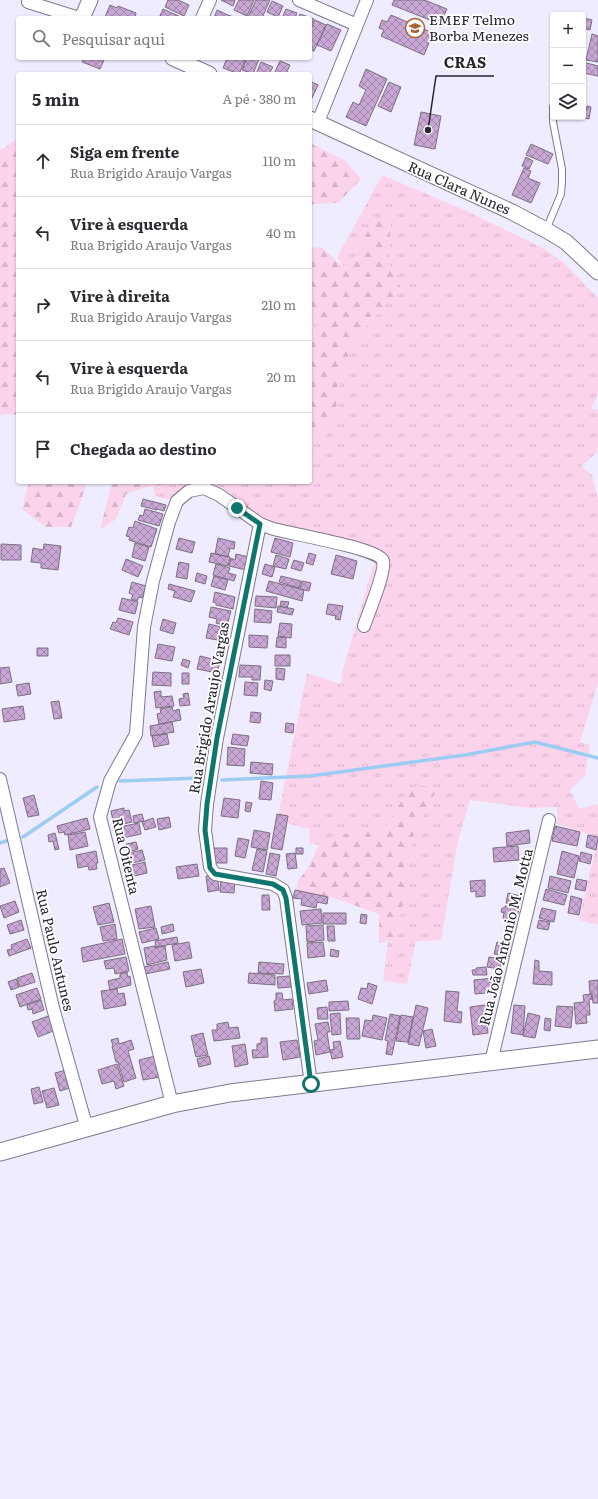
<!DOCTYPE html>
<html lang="pt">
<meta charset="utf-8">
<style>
body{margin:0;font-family:Literata,serif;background:#f7f7f7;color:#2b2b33}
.controls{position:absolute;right:12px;top:12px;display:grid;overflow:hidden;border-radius:4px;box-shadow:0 1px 3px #0004}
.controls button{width:36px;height:36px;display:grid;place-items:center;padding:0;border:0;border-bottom:1px solid #e1e1e2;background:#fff;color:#2b2b33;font:20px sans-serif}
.stop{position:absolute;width:12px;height:12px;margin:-9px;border:3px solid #0f766e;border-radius:50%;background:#fff}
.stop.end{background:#0f766e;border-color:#fff;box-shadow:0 1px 4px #0008}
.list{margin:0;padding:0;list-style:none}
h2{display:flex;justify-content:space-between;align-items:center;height:52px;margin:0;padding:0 16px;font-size:17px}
h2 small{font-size:13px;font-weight:400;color:#7c7c81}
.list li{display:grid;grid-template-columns:26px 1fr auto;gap:12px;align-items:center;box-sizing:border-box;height:72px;padding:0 16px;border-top:1px solid #e1e1e2}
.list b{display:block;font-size:15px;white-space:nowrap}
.list p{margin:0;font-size:13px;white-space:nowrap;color:#7c7c81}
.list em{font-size:13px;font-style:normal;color:#7c7c81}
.icon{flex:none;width:22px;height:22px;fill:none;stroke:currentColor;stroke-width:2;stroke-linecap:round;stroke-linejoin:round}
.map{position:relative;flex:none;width:598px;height:1499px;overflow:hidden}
.search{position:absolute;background:#fff;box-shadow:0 1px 3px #0004;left:16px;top:16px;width:296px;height:44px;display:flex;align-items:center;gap:10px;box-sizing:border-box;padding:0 14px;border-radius:4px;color:#7c7c81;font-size:15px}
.panel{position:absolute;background:#fff;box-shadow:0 1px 3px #0004;left:16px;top:72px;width:296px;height:412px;border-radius:4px}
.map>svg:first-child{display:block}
.grass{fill:url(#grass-tufts)}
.forest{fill:url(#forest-firs)}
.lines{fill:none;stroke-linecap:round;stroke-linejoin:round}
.stream{stroke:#9dccf3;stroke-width:3.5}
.building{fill:url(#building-cross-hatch);stroke:#7c6f81}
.service-casing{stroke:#7e7a8f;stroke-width:8}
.minor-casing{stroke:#7e7a8f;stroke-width:14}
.tertiary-casing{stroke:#7e7a8f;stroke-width:17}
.secondary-casing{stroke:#7e7a8f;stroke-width:19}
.service{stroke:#fff;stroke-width:6}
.minor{stroke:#fff;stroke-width:12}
.tertiary{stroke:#fff;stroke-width:15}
.secondary{stroke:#fff;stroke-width:17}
.route{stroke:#0f766e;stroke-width:5}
.labels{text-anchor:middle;stroke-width:3.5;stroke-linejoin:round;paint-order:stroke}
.poi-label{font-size:14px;fill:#27252e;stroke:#fff;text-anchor:start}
.street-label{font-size:14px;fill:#27252e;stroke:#fff}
.leader{fill:none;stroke:#27252e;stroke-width:1.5}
.callout-dot{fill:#27252e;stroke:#fff;stroke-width:1.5}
.callout-label{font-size:15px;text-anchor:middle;font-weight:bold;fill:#27252e;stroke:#fff;stroke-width:3.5;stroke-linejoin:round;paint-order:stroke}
</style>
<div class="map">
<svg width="598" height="1499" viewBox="0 0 598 1499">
<defs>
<pattern id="grass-tufts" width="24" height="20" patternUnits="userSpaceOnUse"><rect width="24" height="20" fill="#fbd3eb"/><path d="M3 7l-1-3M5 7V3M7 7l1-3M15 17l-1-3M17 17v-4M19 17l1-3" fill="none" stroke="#d7b5ca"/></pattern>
<pattern id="forest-firs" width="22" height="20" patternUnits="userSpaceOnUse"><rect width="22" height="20" fill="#fbd3eb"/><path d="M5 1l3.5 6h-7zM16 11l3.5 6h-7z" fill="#d7b5ca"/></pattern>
<pattern id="building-cross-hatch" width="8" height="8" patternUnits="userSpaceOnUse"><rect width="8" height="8" fill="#c9a7d5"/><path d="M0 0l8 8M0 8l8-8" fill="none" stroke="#a388ad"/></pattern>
</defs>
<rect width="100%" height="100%" fill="#efecff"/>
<!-- grass -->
<path class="grass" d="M382,175L460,208L545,249L564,263L598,298V394L591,409L598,410V450L591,458L581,466L592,475L598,499V683L580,742L590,745L585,776L570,790L579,809L598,804V837L557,824V807L530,808L470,800L458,841L441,940L416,941L407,984L383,981L388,942L394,940L408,885L409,856L416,825L432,803H400L386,827L356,833L343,834L319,845L309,843L310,829L277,821L307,673L341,684L342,673L373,566L380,554L262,523L204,488L177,501L155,496L153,485H183L187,482H310V432L319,437L335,414L341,376L354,340L401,288L388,262L391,224L360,247L348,271L337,258Z
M310,310L320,313L312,343L310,362Z
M598,839V925L579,920Z"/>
<!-- forest -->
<path class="forest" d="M18,138V415L4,414L0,416V150L6,147Z
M310,143L346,161L361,179L338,203L314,204L310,206Z
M372,218L391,224L388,262L401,288L354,340L341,376L335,414L319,437L310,432V362L312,343L320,313L310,310V248L321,247L348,271L360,247Z
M29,482H86L84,492L71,527H46L22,509Z
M112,482H188L183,485H153L126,494L116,519L100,530Z
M415,786L436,787L432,803L416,825L409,856L408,885L394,940L379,943V914L334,898L296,893L298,881L307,869L319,845L343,834L356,833L386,827L400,803Z"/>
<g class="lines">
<!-- stream -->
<path class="stream" d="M222,780L310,776L465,755L535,742L598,758
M120,781L199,778
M23,837L97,787
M0,843L6,841"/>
</g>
<!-- building -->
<path class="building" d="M168,0H178L189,5L184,16L165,7Z
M221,0H235L233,6Z
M239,0H254L247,16L234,10Z
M256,0H270L262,18H250L248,17Z
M394,0H424L447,9L440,24L392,5Z
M272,1L283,6L278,17L267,12Z
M110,5L117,8L118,6L136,13L135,18H109L105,17Z
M163,9L183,18H159Z
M286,9L297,13L295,18H282Z
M217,10L228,15L237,18H214Z
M300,14L314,19L310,28V18H298Z
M391,15L433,33L424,55L381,36L384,30L379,28L382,20L387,22Z
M583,18L592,20L590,30L583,28Z
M315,20L326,25L314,51L310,50V31Z
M327,24L341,30L331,51L317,45Z
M592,34L598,36V62L586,60Z
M84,58H105L100,69L82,62Z
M227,58H246L239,74L223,68Z
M247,58L259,59L253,74L242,70Z
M280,61L290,65L286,74H274Z
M261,62L273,67L269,74H256Z
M583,62L598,66V76L583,73Z
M366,69L387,79L366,126L346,117L353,102L359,105L366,90L359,86Z
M310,81L318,85L311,100L310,99Z
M389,82L401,87L391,112L378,106Z
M587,106L591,107L589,119L584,118Z
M421,112L441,116L435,149L414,145Z
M531,144L553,154L548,164L526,155Z
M526,157L533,161L529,169L522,166Z
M524,168L531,171L528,178L540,183L531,203L512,195Z
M143,499L166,505L164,511L157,509V510L141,506Z
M145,509L163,514L159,526L138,520L140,515L143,516Z
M135,521L157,529L151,547L129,540L130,537L126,536L129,527L133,528Z
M179,538L195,542L192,553L176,549Z
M218,538L235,542L234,549L230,548L228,557L215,554Z
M275,538L293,543L290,557L271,552Z
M135,543L149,547L145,561L132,557Z
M1,544L21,545V560H1Z
M44,544L61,546L58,570L41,568V563L31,562L33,548L43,550Z
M211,553L230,557L228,566L209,562Z
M309,553L316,555L313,565L306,563Z
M236,554L249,557L246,570L229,566L231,558L235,560Z
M276,555L289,559L286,569L273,566Z
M336,555L357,561L353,579L331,574Z
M126,559L143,566L138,577L122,570Z
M294,560L304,563L301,571L291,568Z
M179,562L189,564L187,579L176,577Z
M216,564L230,568L228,573L236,575L234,581L213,575Z
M265,564L275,567L272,577L262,574Z
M197,573L207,576L205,584L195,581Z
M214,576L228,580L225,590L211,586Z
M281,576L301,581L299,588L279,582Z
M269,581L304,590L302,601L266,591Z
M302,581L311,583L309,591L300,589Z
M132,582L146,586L142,598L139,597L137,601L131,599L133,595L129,593Z
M169,584L195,591L191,602L173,597L175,591L168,589Z
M215,592L235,597L233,609L216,605V603L213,602Z
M256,596L277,597L276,608L255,606Z
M122,598L138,602L135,614L119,610Z
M281,601L289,602L287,608L280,606Z
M328,604L343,606L340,620L335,619L336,616L326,614Z
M278,606L294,609L292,615L277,612Z
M211,607L231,611L227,626L216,623L217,619L209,617Z
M255,609L272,611L271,623L254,622Z
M118,618L133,622L129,635L110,629L113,622L116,623Z
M163,619L176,623L173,634L160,630Z
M280,623L292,624L291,638L278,636Z
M209,624L226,628L223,641L206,638Z
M249,635L268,636L267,648L249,647Z
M277,637L286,638V648L276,647Z
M158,644L175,647L172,661L155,658Z
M37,648H48V656H37Z
M275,655H290V666H275Z
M200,656L220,661L217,673L197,669Z
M183,659L190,661L188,668L181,665Z
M240,665L261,666L260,680H252V677H239Z
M9,667L12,682L0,684V668Z
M276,668L285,669L284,680L276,679Z
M153,672L171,673V686L152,685Z
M182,673H189V684H182Z
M265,680L273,681L271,691L264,689Z
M245,682L258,683L257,696L244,695Z
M29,683L31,694L18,696L16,685Z
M161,691V697L172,696L174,706L156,708L154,692Z
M188,693L190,705L180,706L179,699L184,698L183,694Z
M59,701L62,718L54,719L51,702Z
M23,706L25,719L4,722L2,709Z
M172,707L173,711L179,709L181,720L159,724L157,714L161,713L160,709Z
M251,712L261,713L260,723L250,722Z
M172,722L174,732L151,736L150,726Z
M286,723L294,724L293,733L285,732Z
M167,734L169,744L154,747L152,736Z
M233,734L249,736L247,746L231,744Z
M228,747L245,749L244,766L227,765Z
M251,762L273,764L272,775L250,773Z
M261,781L273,783L271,800L259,799Z
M34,795L39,815L28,817L23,798Z
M224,798L240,800L238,818L221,816Z
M246,802L252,803L250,812L245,811Z
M124,808V811L129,810L132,822L114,826L111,811Z
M142,814L144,821L134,823L133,816Z
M277,814L288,816L282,850L271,848Z
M169,817L171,827L159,830L157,819Z
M87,818L90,829L65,835L64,832L59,833L57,826Z
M153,818L156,827L145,830L142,822Z
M139,823L141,834L122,838L119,827Z
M555,826L580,832L577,846L552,841Z
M254,830L270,833L267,850L251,847Z
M529,830L530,843L507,846L506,833Z
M85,832L88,846L70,850L68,835Z
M55,833L59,849L55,850L53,841L49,842L48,835Z
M588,835L598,837L596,850L586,847Z
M238,838L249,840L245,858L235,856Z
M136,842L138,849L129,852L126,844Z
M518,846L519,860L494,862L493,848Z
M214,848H227V863H214Z
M296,848H303V854H296Z
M257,849L267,851L263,872L252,870Z
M142,850L145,860L128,864L125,854Z
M96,851L98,863H96L97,869L89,870L88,866L78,868L76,855Z
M562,851L579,856L574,878L557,874Z
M581,852L592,855L590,864L579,861Z
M270,853L280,855L276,876L266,874Z
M295,853L297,868L288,869L286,854Z
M145,862L147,873L130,877L128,866Z
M197,864L199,876L178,879L176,867Z
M4,868L10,883L0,887V869Z
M217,875L219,890L208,892L206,876Z
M550,876L571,881L568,893L548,888Z
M221,877L235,878L234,893L220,892Z
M577,879L587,881L585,891L575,889Z
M485,880V896L476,897V891L471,892L470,881Z
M546,889L567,895L564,905L543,900Z
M295,890L328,897L327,904L317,902L316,908L301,905L302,899L293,898Z
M508,893L521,896L519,906L506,903Z
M262,895H269L270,910H262Z
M571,896L582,899L579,915L568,913Z
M15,901L19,912L4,918L0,906Z
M109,903L114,922L98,925L93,907Z
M151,906L155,927L139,929L135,909Z
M505,906L519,909L515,925L506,923L507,919L503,918L504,913L501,912L502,908H505Z
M542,908L556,911L554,922L539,918Z
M321,909L322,923L302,925L300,911Z
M323,913H346V924H323Z
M361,914L367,915L366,924L360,923Z
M21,920L24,930L10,934L7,925Z
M539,920L550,922L548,930L537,928Z
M115,924L117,939L103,941L100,927Z
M173,924L174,931L162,934L161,927Z
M323,925L324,940L307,942L306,926Z
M327,926H334L335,941H328Z
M156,928L159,939L142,943L139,932Z
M177,937L178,943L156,947L155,941Z
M27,939L31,948L9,956L7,950L12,949L11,945Z
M122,939L125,954L83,962L81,948Z
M189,942L192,958L175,961L172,945Z
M323,942L325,956L308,958L307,943Z
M497,942L510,944L508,957L494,954Z
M155,946V948L165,946L167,960L147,965L144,948Z
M331,949L339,951L338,957L330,956Z
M126,957L129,971L115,974L114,968L106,969L104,961Z
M489,957L502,959L500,969L487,967Z
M535,960L539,961V971L552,972V985L533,984Z
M168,962L170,969L145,974L144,967Z
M259,962L284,964L283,974L258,973Z
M486,967L487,975H473L472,970H476V968Z
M201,969L204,983L186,987L183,972Z
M127,972L128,977L130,976L131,985L110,990L108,981L120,978V974Z
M32,973L35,982L20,987L17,978Z
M249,973L275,975V985L248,983Z
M290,976L291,987L278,988L277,977Z
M494,978L496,992L475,994L474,980Z
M16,979L19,987L11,990L8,982Z
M326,980L328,991L309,994L307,983Z
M598,980V1003H593L592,994H590L589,981Z
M368,983L377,986L372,1004L358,999L361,988L367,989Z
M37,988L41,999L20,1007L16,995Z
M117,989L118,994L124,993L126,1005L104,1009L101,991Z
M446,991L459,992L457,1011L462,1012L461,1023L444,1021Z
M276,993H282L283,1000L292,999L293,1009L275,1011L274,1001L276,1000Z
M591,994L592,999L589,1000L590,1015H586L587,1023L576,1024L574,1003L584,1002L583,995Z
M41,1000L44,1010L33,1014L32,1009L28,1010L27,1005Z
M348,1001L349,1010L329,1011V1002Z
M416,1005L428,1008L419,1046L408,1044Z
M485,1005L488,1033L473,1035L470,1007Z
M514,1005L525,1006L523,1035L511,1033Z
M557,1006L573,1007L571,1028L555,1026Z
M327,1007L328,1019H318L317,1008Z
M340,1013L341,1034L332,1035L330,1014Z
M528,1013L540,1016L535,1038L523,1036Z
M390,1014L400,1016L392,1055L386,1054L388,1041L385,1040Z
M51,1015L56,1030L38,1037L32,1022Z
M373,1015L387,1018L382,1040L362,1036L365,1020L372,1021Z
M401,1015L413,1017L408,1042L396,1041Z
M346,1018H359L360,1039H347Z
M545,1018L551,1019L550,1031L544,1030Z
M228,1022L229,1028L238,1027L240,1038L214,1041L212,1030H217V1024Z
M328,1022L330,1032H327L330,1052L316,1055L314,1041L318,1040L315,1024Z
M432,1029L436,1046L426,1048L423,1031Z
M203,1033L208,1055L196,1057L191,1036Z
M118,1038L119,1044L131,1040L134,1049L128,1051L136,1078L124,1082L118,1062H116L112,1046L113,1045L111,1040Z
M261,1038H267L268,1057L253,1058L252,1050H257V1044L261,1043Z
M297,1040L300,1057L283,1060L280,1042Z
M340,1041L343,1057L332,1059L330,1050L334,1049L333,1042Z
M245,1044L248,1064L235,1067L232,1046Z
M155,1056L160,1077L143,1080L139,1060Z
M209,1056L211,1064L199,1067L197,1059Z
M117,1064L124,1086L116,1089L114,1081L102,1084L98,1070Z
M66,1070L70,1088L60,1091L55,1073Z
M39,1087L43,1102L34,1104L31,1089Z
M54,1088L59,1105L47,1108L42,1091Z"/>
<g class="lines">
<defs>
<path id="service" d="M546,230L561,194L562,182V169L553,122V107"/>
<path id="minor" d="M299,0L357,25
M28,2L79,18
M202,18L210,0
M318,122L367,0
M260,524C266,526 272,529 278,530C293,534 380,549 383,561C386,571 368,614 364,626
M0,779L53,1008L84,1118L88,1126
M491,1062L549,820
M172,1104L100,817L110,781L136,734L144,627L153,581L169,522L177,501L189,491L204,488L219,495L260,524L217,738L207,804L205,830L210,867L215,874L273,884L283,890L286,898L311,1084"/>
<path id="tertiary" d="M82,18L90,0
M173,58L209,74
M310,119L512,212L546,230L566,242L598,272"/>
<path id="secondary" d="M0,1152L172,1104L230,1093L598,1049"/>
</defs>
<!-- service casing -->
<use href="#service" class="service-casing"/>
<!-- minor casing -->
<use href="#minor" class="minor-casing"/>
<!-- tertiary casing -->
<use href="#tertiary" class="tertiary-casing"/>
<!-- secondary casing -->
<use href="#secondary" class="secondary-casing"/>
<!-- service -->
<use href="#service" class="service"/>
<!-- minor -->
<use href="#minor" class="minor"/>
<!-- tertiary -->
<use href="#tertiary" class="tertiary"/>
<!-- secondary -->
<use href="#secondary" class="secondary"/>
</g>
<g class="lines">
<!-- route -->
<path class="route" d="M237,508L260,524L217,738L207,804L205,830L210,868L215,874L273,884L283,890L286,898L311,1084"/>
</g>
<!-- icons -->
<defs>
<symbol id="school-ring" viewBox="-11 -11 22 22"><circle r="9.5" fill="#fff" stroke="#a86533" stroke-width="1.5"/><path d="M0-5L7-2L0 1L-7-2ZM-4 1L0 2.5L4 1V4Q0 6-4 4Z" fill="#a86533"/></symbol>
</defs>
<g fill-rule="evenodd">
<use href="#school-ring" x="404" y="17" width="22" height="22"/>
</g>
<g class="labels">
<!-- poi labels -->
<g class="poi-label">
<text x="429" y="25">EMEF Telmo<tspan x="429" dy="16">Borba Menezes</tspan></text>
</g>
<!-- street labels -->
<g class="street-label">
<text transform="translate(459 188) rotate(24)" y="5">Rua Clara Nunes</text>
<text transform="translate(209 708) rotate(-80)" y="5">Rua Brigido Araujo Vargas</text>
<text transform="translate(126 856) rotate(77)" y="5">Rua Oitenta</text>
<text transform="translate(506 937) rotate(-76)" y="5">Rua João Antonio M. Motta</text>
<text transform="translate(55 950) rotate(77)" y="5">Rua Paulo Antunes</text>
</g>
</g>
<!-- callouts -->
<path class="leader" d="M428 130L436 76H494"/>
<circle class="callout-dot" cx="428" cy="130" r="4"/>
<g class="callout-label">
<text x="465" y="68">CRAS</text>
</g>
</svg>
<div class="controls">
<button>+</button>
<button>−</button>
<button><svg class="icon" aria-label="layers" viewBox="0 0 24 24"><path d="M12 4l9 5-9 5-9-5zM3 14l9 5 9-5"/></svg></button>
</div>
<div class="stop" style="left:311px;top:1084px"></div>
<div class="stop end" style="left:237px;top:508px"></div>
<div class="search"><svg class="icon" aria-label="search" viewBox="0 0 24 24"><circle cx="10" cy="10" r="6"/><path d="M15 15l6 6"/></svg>Pesquisar aqui</div>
<section class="panel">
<h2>5 min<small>A pé · 380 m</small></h2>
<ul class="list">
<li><svg class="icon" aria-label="ahead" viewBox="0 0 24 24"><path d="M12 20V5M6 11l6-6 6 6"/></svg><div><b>Siga em frente</b><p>Rua Brigido Araujo Vargas</p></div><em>110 m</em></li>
<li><svg class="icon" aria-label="left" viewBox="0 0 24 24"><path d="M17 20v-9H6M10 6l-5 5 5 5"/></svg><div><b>Vire à esquerda</b><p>Rua Brigido Araujo Vargas</p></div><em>40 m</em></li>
<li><svg class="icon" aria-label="right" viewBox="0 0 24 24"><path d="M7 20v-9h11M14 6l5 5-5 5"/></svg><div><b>Vire à direita</b><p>Rua Brigido Araujo Vargas</p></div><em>210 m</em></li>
<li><svg class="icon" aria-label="left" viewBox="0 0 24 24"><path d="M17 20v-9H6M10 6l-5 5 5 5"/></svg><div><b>Vire à esquerda</b><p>Rua Brigido Araujo Vargas</p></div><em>20 m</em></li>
<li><svg class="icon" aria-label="arrive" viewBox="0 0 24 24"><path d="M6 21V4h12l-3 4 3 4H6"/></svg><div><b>Chegada ao destino</b></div></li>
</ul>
</section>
</div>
